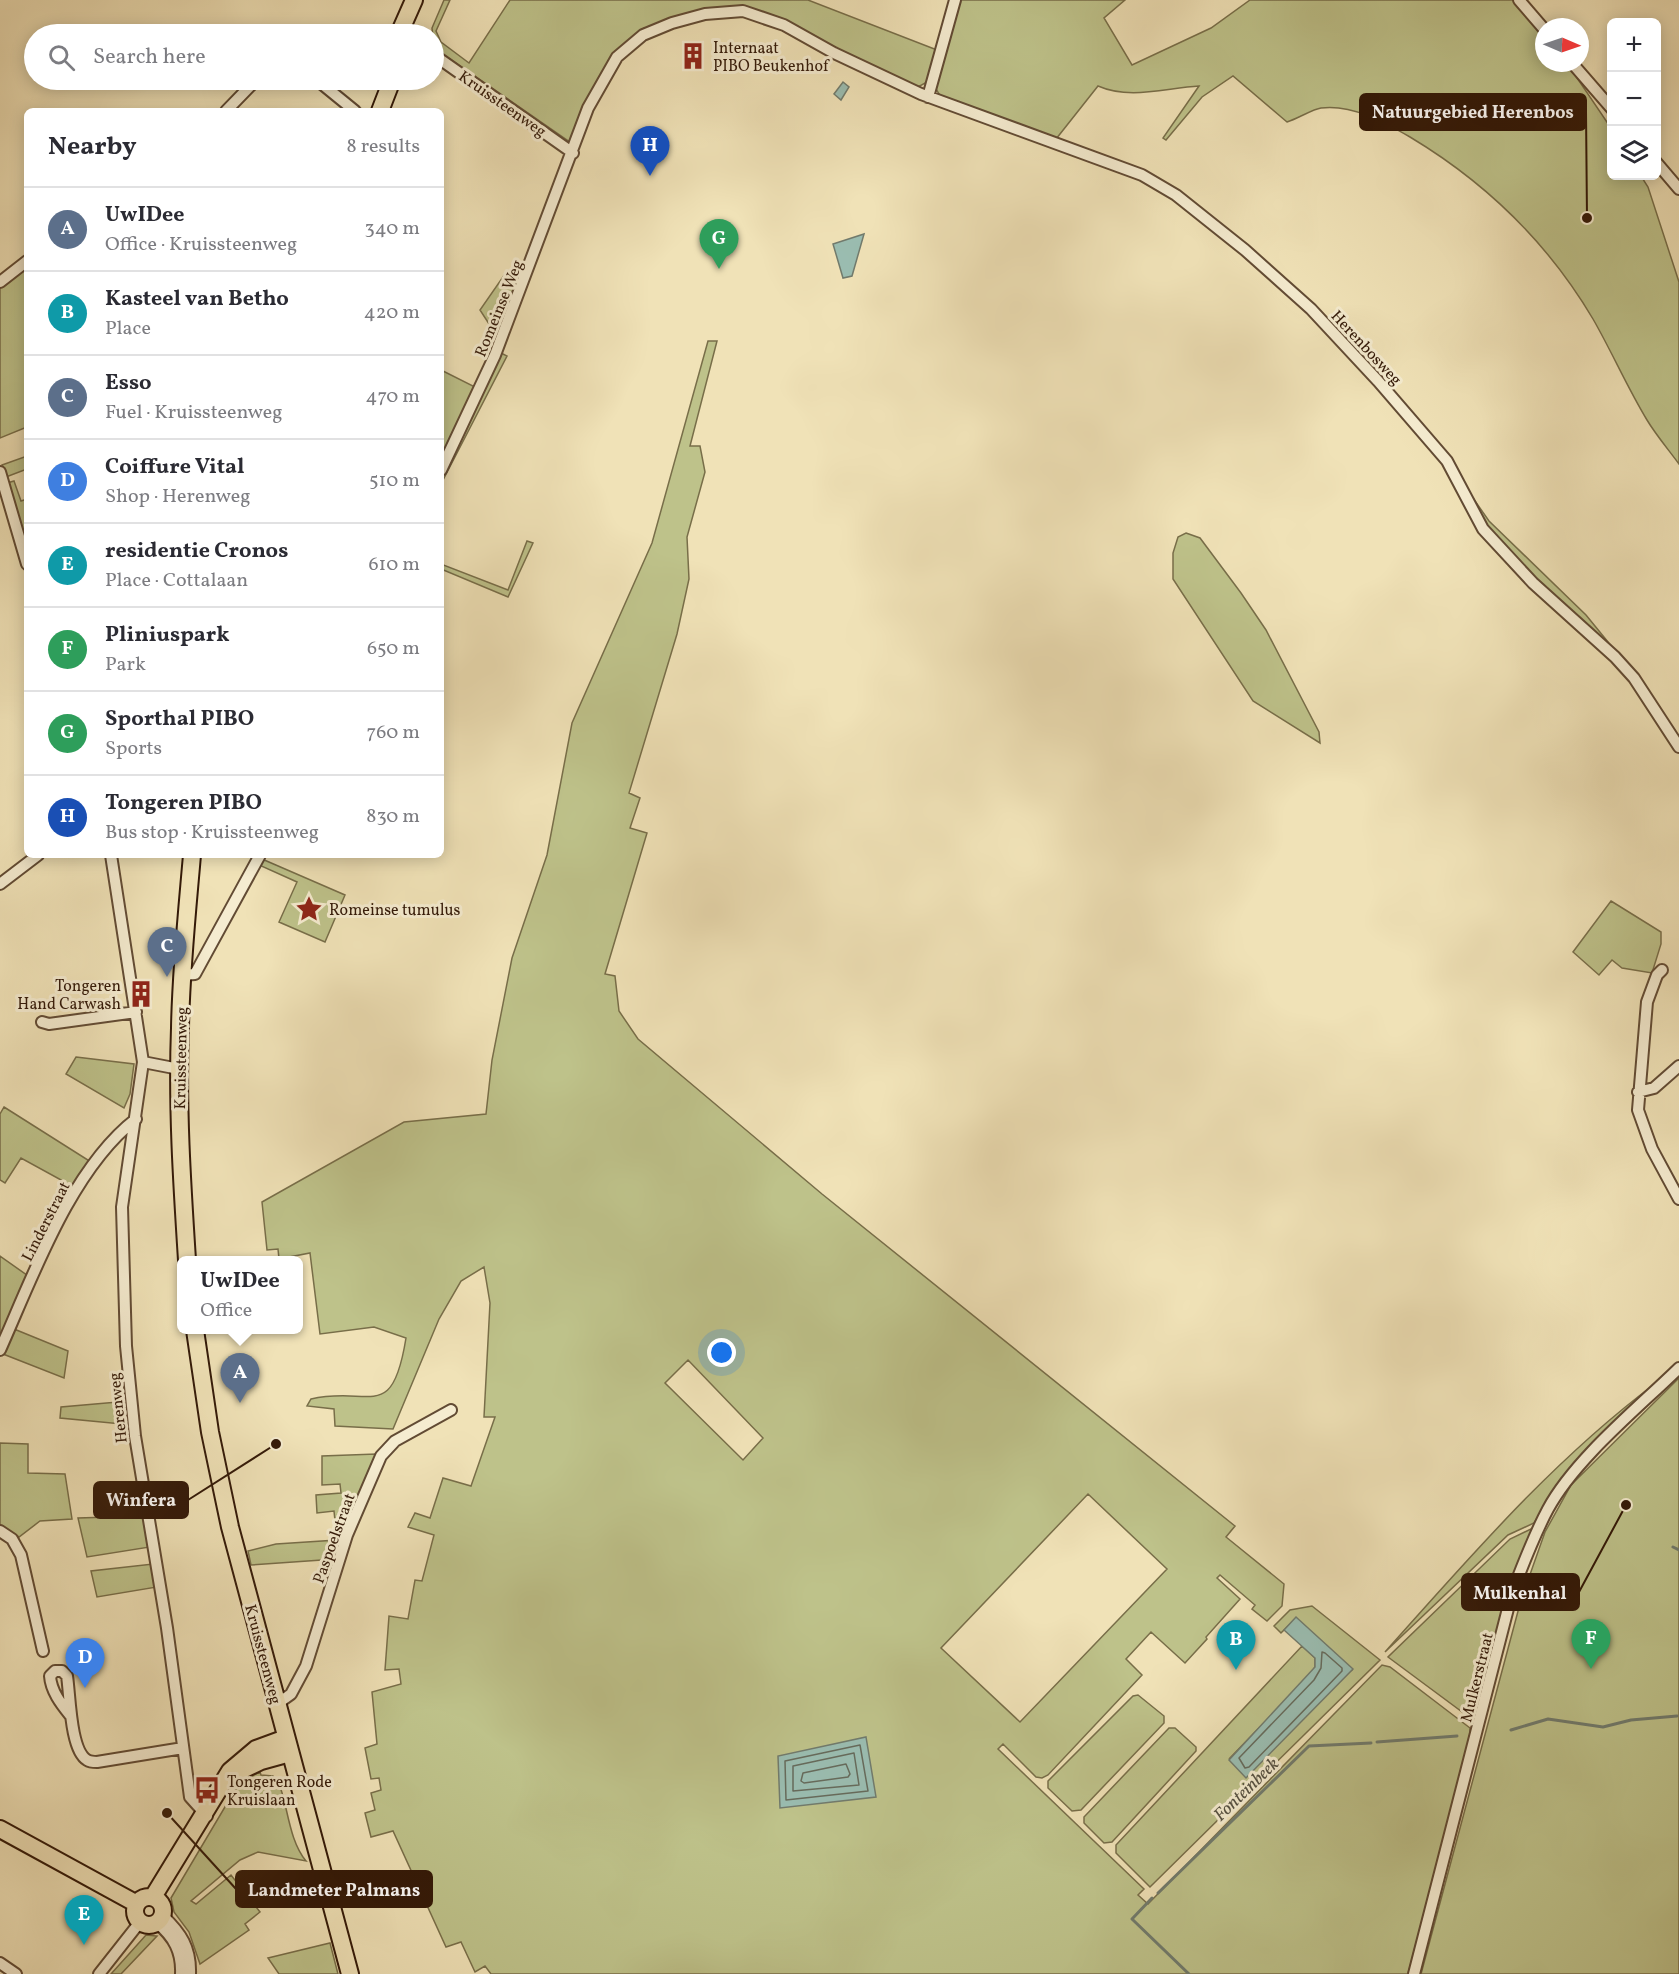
<!DOCTYPE html>
<meta charset="utf-8">
<style>
body{margin:0;font-family:Vollkorn,serif;background:#f2f2f3;color:#2b2b33}
.controls{position:absolute;right:18px;top:18px;display:grid;overflow:hidden;border-radius:9px;box-shadow:0 3px 15px #0003}
.controls button{width:54px;height:54px;display:grid;place-items:center;padding:0;border:0;border-bottom:2px solid #e1e1e2;background:#fff;color:#2b2b33;font:30px sans-serif}
.compass{position:absolute;left:1535px;top:18px;width:54px;height:54px;border-radius:50%;background:#fff;box-shadow:0 3px 15px #0003;rotate:92deg}
.you{position:absolute;left:722px;top:1353px;width:21px;height:21px;margin:-15px;border:4px solid #fff;border-radius:50%;background:#1a73e8;box-shadow:0 0 0 9px #1a73e833}
.badge{display:grid;place-items:center;width:39px;height:39px;border-radius:50%;background:#7c3aed;color:#fff;font-size:20px;font-weight:700}
.pin{position:absolute;translate:-50% -50px;filter:drop-shadow(0 2px 3px #0008)}
.pin::after{content:'';position:absolute;top:32px;width:21px;height:18px;background:inherit;clip-path:polygon(0 0,100% 0,50% 100%)}
.popup{position:absolute;left:177px;top:1256px;width:126px;height:78px;box-sizing:border-box;display:grid;place-content:center;border-radius:9px;background:#fff;filter:drop-shadow(0 2px 4px #0005);font-size:20px;white-space:nowrap;color:#7c7c81}
.popup b{font-size:22px;color:#2b2b33}
.popup::after{content:'';position:absolute;left:50%;top:100%;margin-left:-12px;border:12px solid transparent;border-top-color:#fff}
.list{margin:0;padding:0;list-style:none}
h2{display:flex;justify-content:space-between;align-items:center;height:78px;margin:0;padding:0 24px;font-size:26px}
h2 small{font-size:20px;font-weight:400;color:#7c7c81}
.list li{display:grid;grid-template-columns:39px 1fr auto;gap:18px;align-items:center;box-sizing:border-box;height:84px;padding:0 24px;border-top:2px solid #e1e1e2}
.list b{display:block;font-size:22px;white-space:nowrap}
.list p{margin:0;font-size:20px;white-space:nowrap;color:#7c7c81}
.list em{font-size:20px;font-style:normal;color:#7c7c81}
.icon{flex:none;width:33px;height:33px;fill:none;stroke:currentColor;stroke-width:2;stroke-linecap:round;stroke-linejoin:round}
.map{position:relative;flex:none;width:1679px;height:1974px;overflow:hidden}
.search{position:absolute;background:#fff;box-shadow:0 3px 15px #0003;left:24px;top:24px;width:420px;height:66px;display:flex;align-items:center;gap:15px;box-sizing:border-box;padding:0 21px;border-radius:33px;color:#7c7c81;font-size:22px}
.panel{position:absolute;background:#fff;box-shadow:0 3px 15px #0003;left:24px;top:108px;width:420px;height:750px;border-radius:9px}
.map>svg:first-child{display:block}
.green{fill:#bec28a;stroke:#786e49;stroke-width:1.5;fill-rule:evenodd}
.water{fill:#9abdb1;stroke:#717b6d;stroke-width:1.5}
.lines{fill:none;stroke-linecap:round;stroke-linejoin:round}
.shore{stroke:#666b5c;stroke-width:1.5}
.stream{stroke:#717b6d;stroke-width:3}
.street-casing{stroke:#624b34;stroke-width:14}
.primary-casing{stroke:#331908;stroke-width:20}
.street{stroke:#f5ecd0;stroke-width:10}
.primary{stroke:#f0e2b7;stroke-width:16}
.labels{text-anchor:middle;stroke-width:6;stroke-linejoin:round;paint-order:stroke}
.poi-label{font-size:16px;fill:#331908;stroke:#f5ecd0;text-anchor:start}
.street-label{font-size:16px;fill:#331908;stroke:#f5ecd0}
.water-label{font-size:18px;font-style:italic;fill:#575243;stroke:#f5ecd0}
.leader{fill:none;stroke:#331908;stroke-width:2}
.callout-dot{fill:#331908;stroke:#f5ecd0;stroke-width:2}
.callout{fill:#331908;stroke:#331908;stroke-width:2}
.callout-label{font-size:18px;text-anchor:middle;font-weight:bold;fill:#fff}
</style>
<div class="map">
<svg width="1679" height="1974" viewBox="0 0 1679 1974">
<rect width="100%" height="100%" fill="#f0e2b7"/>
<filter id="stains"><feTurbulence type="fractalNoise" baseFrequency=".00333" numOctaves="4"/><feColorMatrix values="0 0 0 0 .2 0 0 0 0 .09 0 0 0 0 .02 0 0 0 .5 -.17"/></filter>
<radialGradient id="worn" r=".72"><stop offset=".6" stop-color="#630" stop-opacity="0"/><stop offset="1" stop-color="#630" stop-opacity=".3"/></radialGradient>
<!-- green -->
<path class="green" d="M444,0H450L436,31L441,42L469,63L510,0H808L937,50L929,81L918,87L752,10L647,30L644,28C600,61 590,93 570,142L434,48L432,28Z
M960,0H1125L1104,18L1132,65L1211,28L1250,0H1514L1544,36V63H1567L1611,128L1612,176H1641L1648,187L1679,282V464C1668,449 1656,435 1647,420C1627,387 1612,352 1593,319C1548,243 1485,182 1410,137C1384,122 1352,104 1321,108C1313,109 1297,119 1287,122L1233,76L1202,97L1166,140L1163,138L1199,86C1165,88 1130,100 1098,86L1056,139L942,99L936,89L937,81Z
M27,264V427L0,438V287Z
M505,274L521,285L492,353L483,345L493,330L480,310Z
M708,341H717L690,446H700L705,472L687,537L689,579L677,634L629,793L640,798L630,828L647,833L605,974L615,976L619,1011L638,1039L822,1194L1235,1526L1226,1537L1284,1584L1282,1606L1267,1621L1252,1609L1255,1605L1220,1575L1217,1578L1240,1599L1206,1637L1207,1639L1185,1663L1151,1632L1126,1659L1142,1675L1048,1775L1042,1778L1036,1777L1003,1744L998,1749L1144,1889L1138,1895L1148,1904L1382,1665L1390,1667L1470,1728V1737L1408,1974H491L485,1966L475,1972L461,1942L446,1947L393,1831L371,1837L365,1813L375,1810L371,1793L381,1790L379,1778L371,1779L365,1748L377,1744L372,1692L401,1684L399,1669L385,1670L389,1616L408,1619L415,1580L422,1581L434,1535L408,1527L415,1513L430,1518L443,1478L471,1486L495,1417H484L490,1303L484,1267L461,1281L439,1319L393,1429L335,1426L334,1409L307,1406L311,1399C370,1385 392,1425 406,1338L374,1327L320,1334L310,1253L279,1259L278,1249L267,1250L262,1202L404,1122L486,1114L492,1060L512,958L547,855L572,723L652,543ZM688,1360L763,1438L743,1460L665,1383ZM1088,1494L1167,1569L1020,1722L941,1648Z
M501,353L507,356L441,484V474Z
M441,370L477,388L441,459Z
M27,456V469L6,477L2,465Z
M14,481L21,501L27,499V549L7,483Z
M1466,488L1489,521L1586,615L1617,653L1550,595L1484,524Z
M1186,533L1200,538L1241,593L1266,630L1319,732L1320,743L1253,701L1173,579V553L1178,537Z
M527,541L533,543L508,597L441,569V564L508,590Z
M262,859L345,895L325,942L279,922L297,882L259,865Z
M1611,901L1661,932V944L1652,973L1622,968L1612,960L1599,975L1573,952Z
M76,1057L134,1064L130,1094L124,1108L66,1074Z
M4,1107L91,1162L72,1186L21,1158L5,1183L0,1180V1114Z
M0,1256L31,1278L0,1340Z
M14,1329L68,1351L64,1378L3,1354Z
M1679,1378V1974H1421L1521,1600L1545,1532L1571,1485Z
M1656,1383L1555,1490L1534,1523L1508,1535L1385,1652C1470,1557 1553,1460 1656,1383Z
M129,1401L132,1425L60,1418L61,1407Z
M0,1443L28,1444V1473L65,1474L72,1519L40,1521L19,1537L0,1526Z
M376,1454L336,1559L251,1565L248,1551L276,1544L337,1540L334,1511L317,1513L316,1495L341,1493L340,1484L322,1485V1456Z
M145,1516L150,1547L87,1557L78,1518Z
M1533,1528L1507,1592L1473,1720L1388,1657L1510,1539Z
M153,1564L157,1587L97,1597L91,1571Z
M1312,1606L1380,1660L1150,1887L1116,1853V1845L1302,1646L1315,1658V1667L1309,1676L1229,1759L1352,1670L1296,1618L1281,1633L1274,1626L1290,1610Z
M1138,1695L1164,1716V1723L1081,1810L1072,1811L1048,1788V1781L1133,1696Z
M1169,1728H1175L1196,1747V1751L1112,1842L1104,1843L1084,1823V1817Z
M260,1772L261,1775L273,1776C288,1789 285,1836 306,1861L258,1852L240,1860L191,1901L196,1904L231,1875L260,1912L245,1924L249,1930L200,1964L189,1932L174,1912L171,1898L235,1790L244,1780Z
M146,1935L157,1936L121,1974H111Z
M330,1943L338,1974H279L268,1958Z"/>
<!-- water -->
<path class="water" d="M843,82L849,87L841,100L834,94Z
M864,234L852,276L843,278L833,244Z
M1296,1617L1353,1669L1246,1778L1229,1760L1315,1667V1658L1284,1630Z
M866,1737L876,1797L780,1808L778,1756Z"/>
<g class="lines">
<!-- shore -->
<path class="shore" d="M1322,1652L1325,1653L1342,1668V1671L1249,1767L1245,1768L1239,1758L1314,1680L1321,1668Z
M860,1745L868,1791L786,1800L785,1761Z
M854,1753L859,1785L793,1791V1766Z
M846,1764L850,1774L848,1777L804,1783L801,1781L803,1773Z"/>
<!-- stream -->
<path class="stream" d="M1673,1547L1679,1550
M1511,1730L1548,1719L1603,1727L1631,1720L1677,1716
M1377,1742L1457,1736
M1158,1893L1309,1746L1371,1743
M1152,1898L1132,1919L1189,1974"/>
<defs>
<path id="street" d="M1519,0L1544,29
M434,55L573,153
M1572,63L1612,109
M317,80L355,111
M928,97L955,0
M226,111L256,80
M1656,162L1679,189
M0,282L27,261
M441,470L495,355L588,108L617,57L643,35L672,23L705,14L743,11L784,25L834,53L921,94L1142,175L1176,195L1245,250L1311,309L1378,381L1447,461L1483,529L1533,583L1615,657L1634,678L1679,747
M0,472L27,564
M111,855L143,1062L122,1207L126,1346L135,1436L167,1628L190,1797L207,1816
M0,884L38,855
M1662,970L1657,975L1647,1002L1638,1110L1652,1149L1679,1199
M182,975L195,974L260,855
M42,1022L49,1024L136,1012
M143,1062L179,1069
M1638,1092L1654,1088L1679,1066
M0,1350C33,1276 71,1169 136,1119
M0,1531L12,1539L21,1555L43,1651
M277,1704L291,1694L306,1666L347,1535L381,1456L395,1441L451,1410
M70,1715C61,1704 51,1691 50,1676L55,1671H62L67,1676C70,1694 70,1750 87,1760C90,1762 94,1762 97,1762L183,1748
M163,1916C181,1933 191,1948 190,1974
M157,1923C174,1937 182,1952 181,1974
M0,1963L16,1974
M99,1974L140,1922
M1414,1974L1512,1593C1523,1564 1534,1535 1548,1509C1575,1459 1638,1408 1679,1368"/>
<path id="primary" d="M399,34L414,0
M380,111L392,80
M187,1260C182,1183 177,1106 180,1028C181,970 187,913 192,855
M195,1330L210,1432L230,1527L350,1974
M240,1771L261,1761L290,1753
M0,1829L137,1904
M135 1911a14 14 0 1 1 28 0a14 14 0 1 1-28 0Z
M153,1897L230,1771L256,1749L286,1738"/>
</defs>
<!-- street casing -->
<use href="#street" class="street-casing"/>
<!-- primary casing -->
<use href="#primary" class="primary-casing"/>
<!-- street -->
<use href="#street" class="street"/>
<!-- primary -->
<use href="#primary" class="primary"/>
</g>
<!-- icons -->
<defs>
<symbol id="building-bare" viewBox="-9 -9 18 18"><path d="M-4-6H4V6H1V3H-1V6H-4ZM-2.5-4.3h1.7v1.8h-1.7ZM.8-4.3h1.7v1.8H.8ZM-2.5-1h1.7V.8h-1.7ZM.8-1h1.7V.8H.8Z" fill="#8f2418" stroke="#f5ecd0" stroke-width="2.5" paint-order="stroke"/></symbol>
<symbol id="sight-bare" viewBox="-9 -9 18 18"><path d="M0-6L1.8-2.2L6-1.7L2.9 1.2L3.7 5.4L0 3.3L-3.7 5.4L-2.9 1.2L-6-1.7L-1.8-2.2Z" fill="#8f2418" stroke="#f5ecd0" stroke-width="2.5" paint-order="stroke"/></symbol>
<symbol id="bus-bare" viewBox="-9 -9 18 18"><path d="M-5-6H5V4H4V6H2V4H-2V6H-4V4H-5ZM-3.5-4V0h7V-4ZM-3.5 1.2v1.5H-2V1.2ZM2 1.2v1.5H3.5V1.2Z" fill="#8f2418" stroke="#f5ecd0" stroke-width="2.5" paint-order="stroke"/></symbol>
</defs>
<g fill-rule="evenodd">
<use href="#building-bare" x="674" y="37" width="38" height="38"/>
<use href="#sight-bare" x="290" y="890" width="38" height="38"/>
<use href="#building-bare" x="122" y="975" width="38" height="38"/>
<use href="#bus-bare" x="188" y="1771" width="38" height="38"/>
</g>
<g class="labels">
<!-- poi labels -->
<g class="poi-label">
<text x="713" y="53">Internaat<tspan x="713" dy="18">PIBO Beukenhof</tspan></text>
<text x="329" y="915">Romeinse tumulus</text>
<text x="121" y="991" text-anchor="end">Tongeren<tspan x="121" dy="18">Hand Carwash</tspan></text>
<text x="227" y="1787">Tongeren Rode<tspan x="227" dy="18">Kruislaan</tspan></text>
</g>
<!-- street labels -->
<g class="street-label">
<text transform="translate(503 103) rotate(35)" y="6">Kruissteenweg</text>
<text transform="translate(498 308) rotate(-68)" y="6">Romeinse Weg</text>
<text transform="translate(1367 347) rotate(47)" y="6">Herenbosweg</text>
<text transform="translate(180 1058) rotate(-89)" y="6">Kruissteenweg</text>
<text transform="translate(45 1221) rotate(-63)" y="6">Linderstraat</text>
<text transform="translate(117 1408) rotate(-96)" y="6">Herenweg</text>
<text transform="translate(333 1538) rotate(-70)" y="6">Paspoelstraat</text>
<text transform="translate(264 1654) rotate(75)" y="6">Kruissteenweg</text>
<text transform="translate(1476 1677) rotate(-76)" y="6">Mulkerstraat</text>
</g>
<!-- water labels -->
<g class="water-label">
<text transform="translate(1246 1789) rotate(-44)" y="6">Fonteinbeek</text>
</g>
</g>
<!-- callouts -->
<path class="leader" d="M1587 218L1586 112M276 1444L188 1500M1626 1505L1579 1592M167 1813L236 1889"/>
<g class="callout-dot">
<circle cx="1587" cy="218" r="6"/>
<circle cx="276" cy="1444" r="6"/>
<circle cx="1626" cy="1505" r="6"/>
<circle cx="167" cy="1813" r="6"/>
</g>
<g class="callout">
<rect x="1360" y="94" width="226" height="36" rx="6"/>
<rect x="94" y="1482" width="94" height="36" rx="6"/>
<rect x="1462" y="1574" width="117" height="36" rx="6"/>
<rect x="236" y="1871" width="196" height="36" rx="6"/>
</g>
<g class="callout-label">
<text x="1473" y="118">Natuurgebied Herenbos</text>
<text x="141" y="1506">Winfera</text>
<text x="1520" y="1599">Mulkenhal</text>
<text x="334" y="1896">Landmeter Palmans</text>
</g>
<rect width="100%" height="100%" filter="url(#stains)"/>
<rect width="100%" height="100%" fill="url(#worn)"/>
</svg>
<div class="controls">
<button>+</button>
<button>−</button>
<button><svg class="icon" aria-label="layers" viewBox="0 0 24 24"><path d="M12 4l9 5-9 5-9-5zM3 14l9 5 9-5"/></svg></button>
</div>
<svg class="compass" viewBox="-18 -18 36 36"><path d="M0-13l5 13h-10z" fill="#e53935"/><path d="M0 13l5-13h-10z" fill="#7c7c81"/></svg>
<div class="you"></div>
<div class="pin badge" style="left:240px;top:1403px;background:#5c6f8a">A</div>
<div class="popup"><b>UwIDee</b>Office</div>
<div class="pin badge" style="left:1236px;top:1670px;background:#0f9aa8">B</div>
<div class="pin badge" style="left:167px;top:977px;background:#5c6f8a">C</div>
<div class="pin badge" style="left:85px;top:1688px;background:#3f7fe0">D</div>
<div class="pin badge" style="left:84px;top:1945px;background:#0f9aa8">E</div>
<div class="pin badge" style="left:1591px;top:1669px;background:#2e9e5b">F</div>
<div class="pin badge" style="left:719px;top:269px;background:#2e9e5b">G</div>
<div class="pin badge" style="left:650px;top:176px;background:#1a4fb4">H</div>
<div class="search"><svg class="icon" aria-label="search" viewBox="0 0 24 24"><circle cx="10" cy="10" r="6"/><path d="M15 15l6 6"/></svg>Search here</div>
<section class="panel">
<h2>Nearby<small>8 results</small></h2>
<ul class="list">
<li><span class="badge" style="background:#5c6f8a">A</span><div><b>UwIDee</b><p>Office · Kruissteenweg</p></div><em>340 m</em></li>
<li><span class="badge" style="background:#0f9aa8">B</span><div><b>Kasteel van Betho</b><p>Place</p></div><em>420 m</em></li>
<li><span class="badge" style="background:#5c6f8a">C</span><div><b>Esso</b><p>Fuel · Kruissteenweg</p></div><em>470 m</em></li>
<li><span class="badge" style="background:#3f7fe0">D</span><div><b>Coiffure Vital</b><p>Shop · Herenweg</p></div><em>510 m</em></li>
<li><span class="badge" style="background:#0f9aa8">E</span><div><b>residentie Cronos</b><p>Place · Cottalaan</p></div><em>610 m</em></li>
<li><span class="badge" style="background:#2e9e5b">F</span><div><b>Pliniuspark</b><p>Park</p></div><em>650 m</em></li>
<li><span class="badge" style="background:#2e9e5b">G</span><div><b>Sporthal PIBO</b><p>Sports</p></div><em>760 m</em></li>
<li><span class="badge" style="background:#1a4fb4">H</span><div><b>Tongeren PIBO</b><p>Bus stop · Kruissteenweg</p></div><em>830 m</em></li>
</ul>
</section>
</div>
